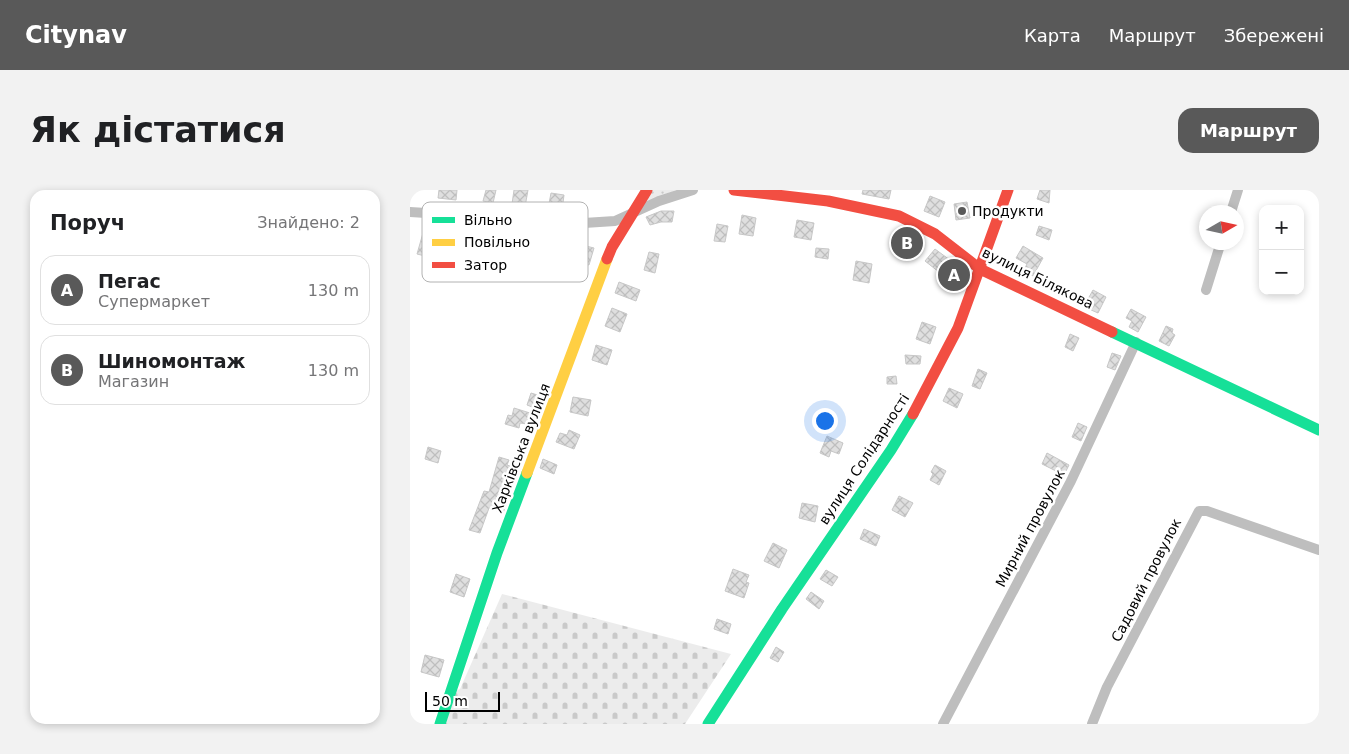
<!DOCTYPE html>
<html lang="uk">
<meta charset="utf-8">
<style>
body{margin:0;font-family:"DejaVu Sans",sans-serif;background:#f2f2f2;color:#202124}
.controls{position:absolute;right:15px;top:15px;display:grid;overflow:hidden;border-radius:10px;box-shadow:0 2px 8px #0003}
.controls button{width:45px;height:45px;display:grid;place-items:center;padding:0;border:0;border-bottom:1px solid #e0e0e0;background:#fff;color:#202124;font:25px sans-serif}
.compass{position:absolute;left:789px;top:15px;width:45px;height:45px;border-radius:50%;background:#fff;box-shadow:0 2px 8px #0003;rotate:81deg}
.scale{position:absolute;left:15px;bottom:12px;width:75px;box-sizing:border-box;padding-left:5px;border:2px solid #000;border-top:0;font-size:14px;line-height:18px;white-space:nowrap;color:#000;-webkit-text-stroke:4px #fff;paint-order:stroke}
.you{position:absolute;left:414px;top:230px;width:18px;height:18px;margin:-12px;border:4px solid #fff;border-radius:50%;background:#1a73e8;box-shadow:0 0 0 8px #1a73e833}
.badge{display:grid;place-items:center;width:32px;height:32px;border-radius:50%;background:#595959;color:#fff;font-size:16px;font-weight:700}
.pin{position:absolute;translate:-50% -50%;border:2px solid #fff;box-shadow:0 1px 5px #0006}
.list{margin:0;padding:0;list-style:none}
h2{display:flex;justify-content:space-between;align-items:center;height:65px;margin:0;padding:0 20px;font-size:21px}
h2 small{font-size:16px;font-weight:400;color:#757577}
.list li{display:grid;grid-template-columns:32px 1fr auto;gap:15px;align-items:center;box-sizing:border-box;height:70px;margin:0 10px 10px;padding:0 10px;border:1px solid #e0e0e0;border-radius:15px}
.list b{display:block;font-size:19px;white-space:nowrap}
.list p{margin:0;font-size:16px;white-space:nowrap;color:#757577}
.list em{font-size:16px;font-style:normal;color:#757577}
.map{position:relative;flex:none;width:909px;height:534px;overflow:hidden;border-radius:15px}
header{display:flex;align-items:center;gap:30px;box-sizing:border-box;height:70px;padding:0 25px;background:#595959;color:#fff}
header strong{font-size:24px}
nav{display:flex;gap:28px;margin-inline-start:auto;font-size:18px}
.intro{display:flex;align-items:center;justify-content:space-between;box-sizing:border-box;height:120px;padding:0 30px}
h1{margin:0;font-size:35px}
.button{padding:12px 22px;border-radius:15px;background:#595959;color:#fff;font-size:18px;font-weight:700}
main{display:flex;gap:30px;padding:0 30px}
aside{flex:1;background:#fff;border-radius:15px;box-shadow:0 2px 8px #0003}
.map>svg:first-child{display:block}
.grass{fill:url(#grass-dots)}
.cemetery{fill:url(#cemetery-stones)}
.building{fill:url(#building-cross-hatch);stroke:#c7c7c7}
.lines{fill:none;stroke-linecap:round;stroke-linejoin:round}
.street{stroke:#bebebe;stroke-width:10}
.fast{stroke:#16e098;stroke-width:11}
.slow{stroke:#ffcf43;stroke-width:11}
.jam{stroke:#f24e42;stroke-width:11}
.poi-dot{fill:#595959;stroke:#fff;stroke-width:2}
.labels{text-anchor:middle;stroke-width:5;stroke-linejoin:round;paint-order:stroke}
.poi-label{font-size:14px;fill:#000;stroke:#fff;text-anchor:start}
.street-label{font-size:14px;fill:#000;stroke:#fff}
.key{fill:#fff;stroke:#b2b2b2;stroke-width:1}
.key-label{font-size:14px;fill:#000}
</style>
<header>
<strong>Citynav</strong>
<nav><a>Карта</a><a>Маршрут</a><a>Збережені</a></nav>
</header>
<div class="intro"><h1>Як дістатися</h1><a class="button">Маршрут</a></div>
<main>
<aside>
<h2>Поруч<small>Знайдено: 2</small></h2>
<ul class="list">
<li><span class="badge">A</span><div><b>Пегас</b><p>Супермаркет</p></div><em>130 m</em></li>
<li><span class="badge">B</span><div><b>Шиномонтаж</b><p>Магазин</p></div><em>130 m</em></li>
</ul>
</aside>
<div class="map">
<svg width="909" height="534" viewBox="0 0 909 534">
<defs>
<pattern id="grass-dots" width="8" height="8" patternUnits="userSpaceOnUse" patternTransform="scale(1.25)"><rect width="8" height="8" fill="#ececec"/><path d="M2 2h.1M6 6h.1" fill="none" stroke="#c9c9c9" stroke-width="1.8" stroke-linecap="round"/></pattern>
<pattern id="cemetery-stones" width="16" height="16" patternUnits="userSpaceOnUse" patternTransform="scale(1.25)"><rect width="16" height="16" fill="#ececec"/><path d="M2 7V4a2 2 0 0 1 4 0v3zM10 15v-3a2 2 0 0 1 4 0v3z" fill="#c9c9c9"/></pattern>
<pattern id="building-cross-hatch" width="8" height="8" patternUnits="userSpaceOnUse" patternTransform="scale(1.25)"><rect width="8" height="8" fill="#dfdfdf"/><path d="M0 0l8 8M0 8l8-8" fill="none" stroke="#bebebe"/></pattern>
</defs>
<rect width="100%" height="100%" fill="#fff"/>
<!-- grass -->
<path class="grass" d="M241,0H266L233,13Z"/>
<!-- cemetery -->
<path class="cemetery" d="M92,404L321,464L275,534H33L45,501L50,499Z"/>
<!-- building -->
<path class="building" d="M29,0H47L46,10L28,8Z
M76,0H86L83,13L73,11Z
M104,0H118L115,17L102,14Z
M453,0H481L479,9L452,4Z
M630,0H640L639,13L627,9Z
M141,3L154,5L152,21L138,19Z
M520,6L535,12L529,27L514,21Z
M557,12L560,28L546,30L544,14Z
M251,21H264L262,32H251L240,35L236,27Z
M332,25L346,28L343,46L329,44Z
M387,30L404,33L401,50L384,47Z
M307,34L318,36L315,52L304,51Z
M629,36L642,40L639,50L626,45Z
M499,42L510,49L502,63L491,56Z
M13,43L25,47L19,67L7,64Z
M168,54L184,58L179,75L163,70Z
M613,56L633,68L623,86L614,80L617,74L606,68Z
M406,58L419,59L418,69L405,67Z
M525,59L544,73L554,89L546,96L536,83L534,86L515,71Z
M239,62L249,64L245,83L234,80Z
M446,71L462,74L459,93L443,90Z
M209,92L230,100L226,111L205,103Z
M683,100L696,107L688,123L679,119L683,111L678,109Z
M202,118L217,124L210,142L195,136Z
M721,119L736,127L728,142L719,137L722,131L716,128Z
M512,132L526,137L520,154L506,149Z
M756,136L763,139L762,143L765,145L759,156L749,151Z
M660,144L669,148L663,161L655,157Z
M186,155L202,160L197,175L182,170Z
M702,163L711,166L705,180L697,177Z
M495,165L511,166L510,174H496Z
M568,179L577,183L570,199L562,196Z
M486,186L487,194H477V187Z
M539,198L553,204L547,218L533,211Z
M121,203L134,207L130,220L117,215Z
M163,207L181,210L178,226L160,222Z
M104,218L120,223L117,234L110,233L109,238L95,234L98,225L102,226Z
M668,233L677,237L671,251L662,247Z
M159,240L170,245L164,259L146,252L150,243L157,245Z
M417,246L433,253L429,264L421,261L419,267L410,263Z
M18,257L31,261L28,273L15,269Z
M637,263L659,275L654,285L632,274Z
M89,267L99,270L97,275L103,277L92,313L96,315L93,323L79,318L70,343L59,340L74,301L79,302Z
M133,269L147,275L144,284L130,278Z
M525,275L536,281L529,295L520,290L523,284L521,282Z
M489,306L503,313L495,327L482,320Z
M392,313L408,316L405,332L389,328Z
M454,339L470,346L466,356L450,349Z
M363,353L377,360L369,378L354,371Z
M323,379L339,385L336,392L339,393L334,408L315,401Z
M416,380L428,387L422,396L410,389Z
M46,384L60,389L54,407L40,402Z
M401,402L414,411L409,419L396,409Z
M307,429L321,434L318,444L304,439Z
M366,457L374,462L368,472L360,468Z
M15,465L34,470L29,487L11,482Z"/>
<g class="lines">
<!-- street -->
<path class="street" d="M0,22L174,33L205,31L249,11L283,0
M821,22L828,0
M796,100L811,52
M533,534L661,291L726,152
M682,534L697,497L789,321H797L909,360"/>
<!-- fast -->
<path class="fast" d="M702,142L909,240
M30,534L87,363L117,283
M298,534L372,419L481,260L503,224"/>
<!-- slow -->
<path class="slow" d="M117,283L197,69"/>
<!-- jam -->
<path class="jam" d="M324,0L418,11L489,26L525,44L570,79L702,142
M197,69L202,57L237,0
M503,224L548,138L598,0"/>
</g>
<!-- markers -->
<circle class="poi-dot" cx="552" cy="21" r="5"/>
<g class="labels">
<!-- poi labels -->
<g class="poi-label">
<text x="562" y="26">Продукти</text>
</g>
<!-- street labels -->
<g class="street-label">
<text transform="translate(628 88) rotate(26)" y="5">вулиця Білякова</text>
<text transform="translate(111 258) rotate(-69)" y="5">Харківська вулиця</text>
<text transform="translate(454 269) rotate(-57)" y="5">вулиця Солідарності</text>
<text transform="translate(620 338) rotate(-62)" y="5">Мирний провулок</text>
<text transform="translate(736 390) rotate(-63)" y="5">Садовий провулок</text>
</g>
</g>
<!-- legend -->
<rect x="12" y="12" width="166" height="80" rx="8" class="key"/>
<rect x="22" y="27" width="23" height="6" fill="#16e098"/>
<rect x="22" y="49" width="23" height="7" fill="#ffcf43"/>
<rect x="22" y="72" width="23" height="6" fill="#f24e42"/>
<g class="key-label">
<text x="54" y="35">Вільно</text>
<text x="54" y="57">Повільно</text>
<text x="54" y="80">Затор</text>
</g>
</svg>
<div class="controls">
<button>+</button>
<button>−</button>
</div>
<svg class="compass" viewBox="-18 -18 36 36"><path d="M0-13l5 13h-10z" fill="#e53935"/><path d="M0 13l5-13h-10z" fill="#757577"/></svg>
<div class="scale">50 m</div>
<div class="you"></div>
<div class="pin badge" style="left:544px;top:85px">A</div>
<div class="pin badge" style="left:497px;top:53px">B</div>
</div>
</main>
